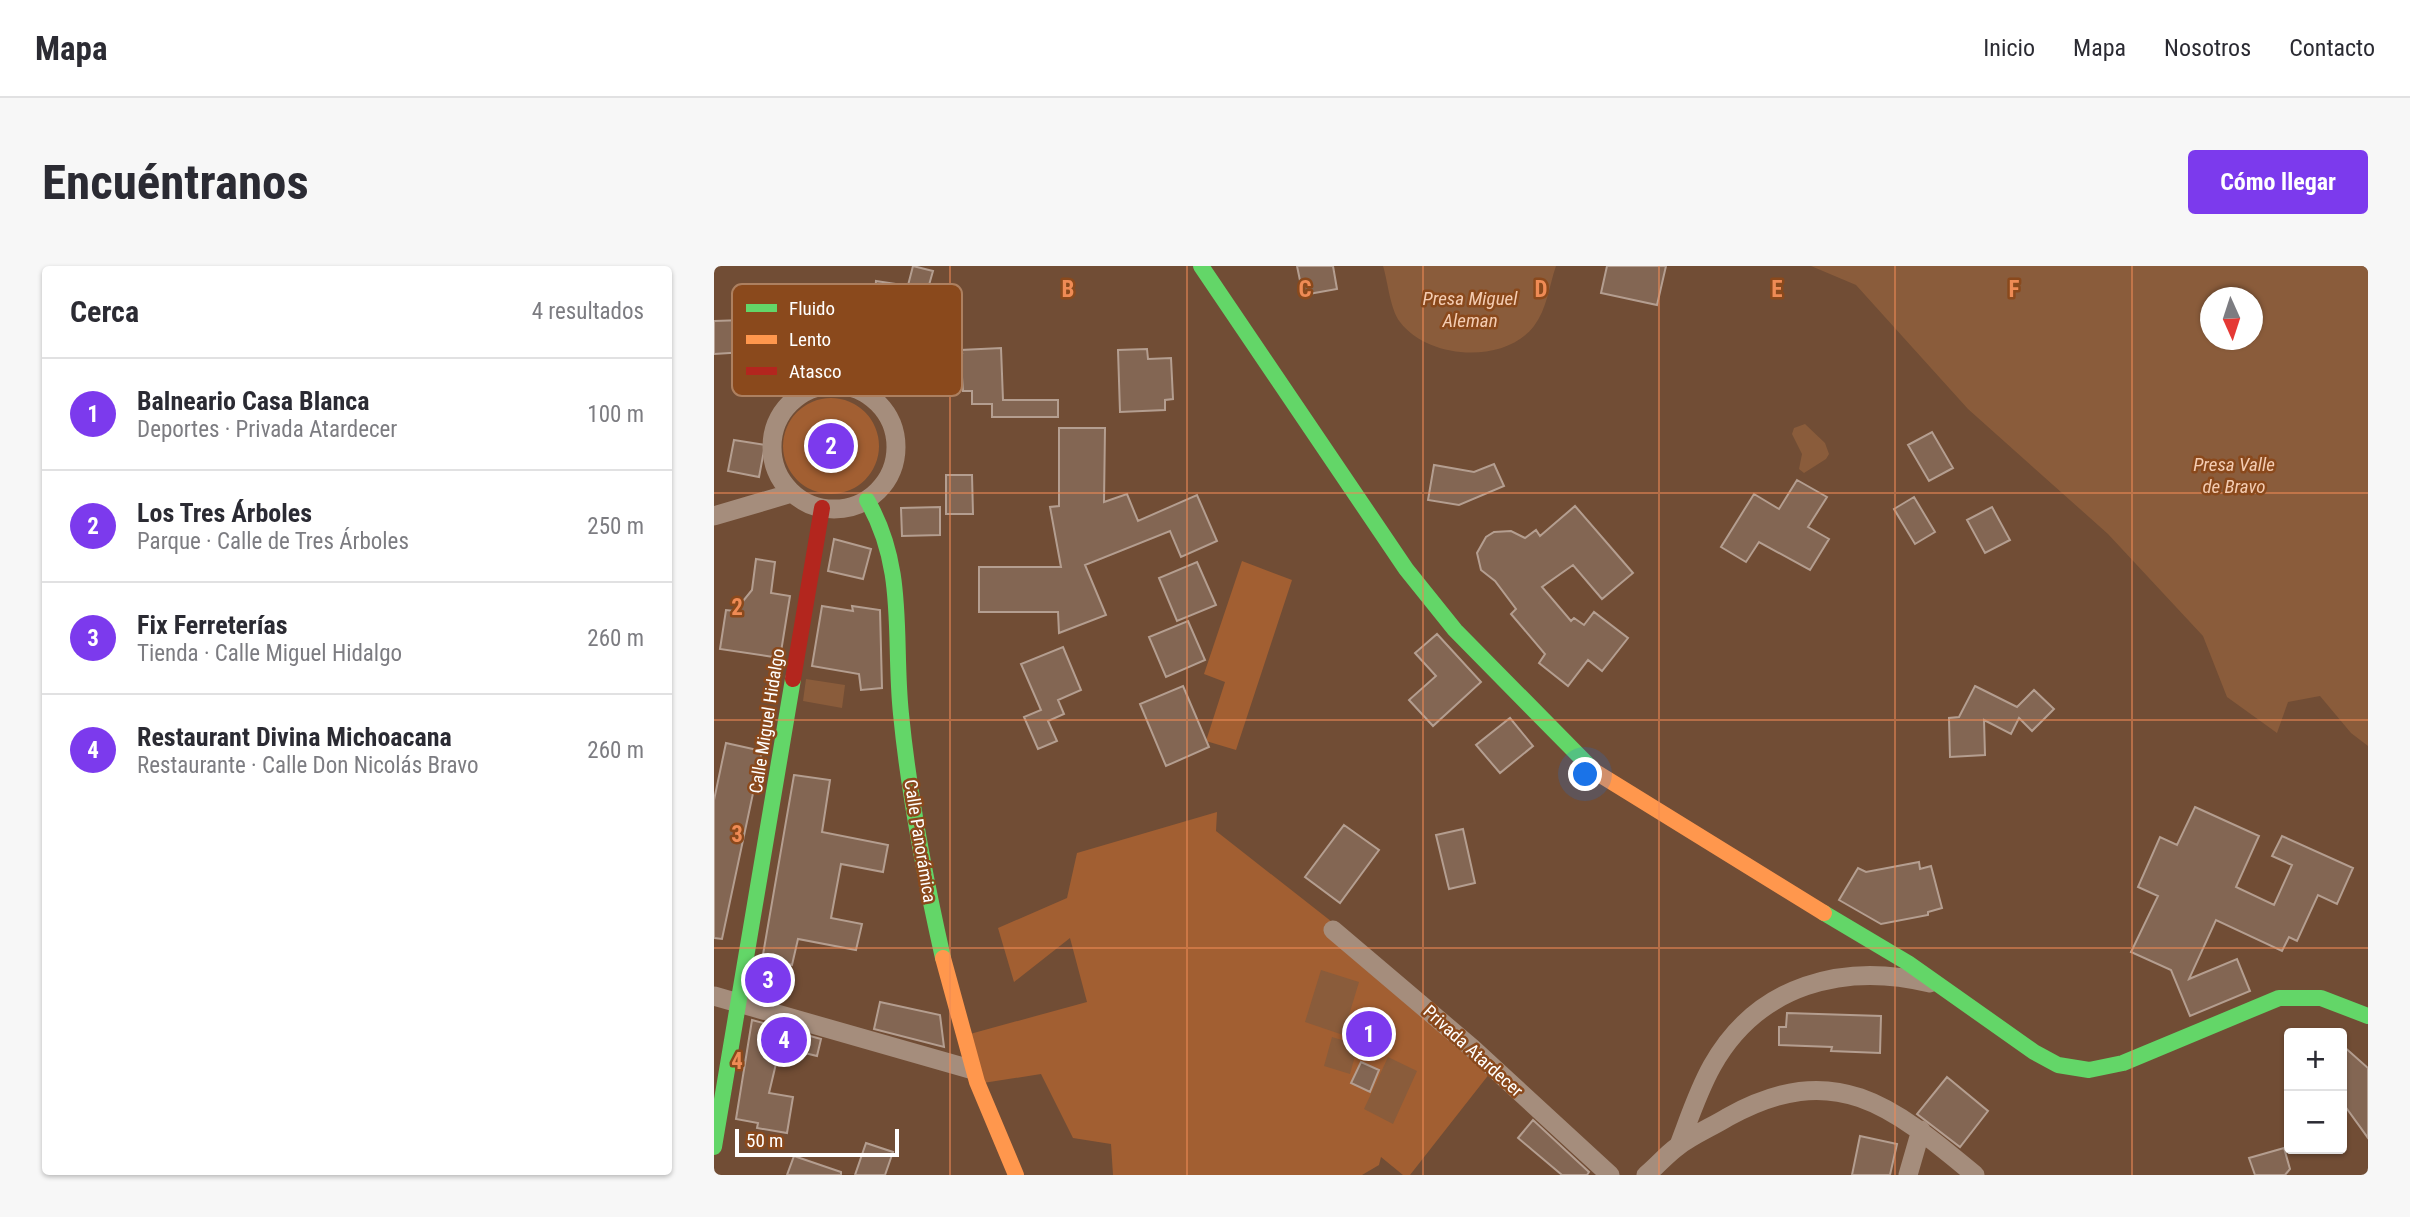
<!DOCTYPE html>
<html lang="es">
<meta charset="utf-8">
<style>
body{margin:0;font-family:"Roboto Condensed",sans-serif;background:#f7f7f7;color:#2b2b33}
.controls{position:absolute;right:21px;bottom:21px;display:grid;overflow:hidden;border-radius:7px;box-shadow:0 2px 5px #0004}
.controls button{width:63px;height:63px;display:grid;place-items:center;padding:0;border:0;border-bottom:2px solid #e1e1e2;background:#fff;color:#2b2b33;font:35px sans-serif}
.compass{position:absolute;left:1486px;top:21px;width:63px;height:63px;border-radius:50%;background:#fff;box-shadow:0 2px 5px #0004;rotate:177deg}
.scale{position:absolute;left:21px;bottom:18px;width:164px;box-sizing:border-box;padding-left:7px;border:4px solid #fff;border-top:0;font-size:19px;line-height:24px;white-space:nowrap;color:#fff;-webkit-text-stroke:5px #8a491c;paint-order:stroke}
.you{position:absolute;left:872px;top:509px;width:24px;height:24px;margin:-18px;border:5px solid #fff;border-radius:50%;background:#1a73e8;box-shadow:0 0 0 10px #1a73e833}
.badge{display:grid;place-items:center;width:46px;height:46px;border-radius:50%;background:#7c3aed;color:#fff;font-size:23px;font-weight:700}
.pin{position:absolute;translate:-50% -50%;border:4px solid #fff;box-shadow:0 2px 7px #0006}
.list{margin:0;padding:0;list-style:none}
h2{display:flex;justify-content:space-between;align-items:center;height:91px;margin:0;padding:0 28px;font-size:30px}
h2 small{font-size:23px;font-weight:400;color:#7c7c81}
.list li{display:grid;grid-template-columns:46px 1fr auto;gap:21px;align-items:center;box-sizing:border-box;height:112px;padding:0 28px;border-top:2px solid #e1e1e2}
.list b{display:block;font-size:26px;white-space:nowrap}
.list p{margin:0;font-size:23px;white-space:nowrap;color:#7c7c81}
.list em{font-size:23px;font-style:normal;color:#7c7c81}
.map{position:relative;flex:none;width:1654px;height:909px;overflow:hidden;border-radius:7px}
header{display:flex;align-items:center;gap:42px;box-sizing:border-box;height:98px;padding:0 35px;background:#fff;border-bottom:2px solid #e1e1e2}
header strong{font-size:33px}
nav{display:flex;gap:38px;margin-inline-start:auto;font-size:24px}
.intro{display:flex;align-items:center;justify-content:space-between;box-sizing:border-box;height:168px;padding:0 42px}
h1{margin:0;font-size:49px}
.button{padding:18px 32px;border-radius:7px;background:#7c3aed;color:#fff;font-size:24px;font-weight:700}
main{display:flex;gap:42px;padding:0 42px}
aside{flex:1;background:#fff;border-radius:7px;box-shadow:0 2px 5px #0004}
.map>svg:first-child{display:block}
.green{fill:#a25f32}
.water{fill:#8a5c3b;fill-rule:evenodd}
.building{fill:#836653;stroke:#b49e90;stroke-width:2}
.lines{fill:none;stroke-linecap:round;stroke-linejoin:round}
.street{stroke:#a58d7c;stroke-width:19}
.fast{stroke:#63d668;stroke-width:16}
.slow{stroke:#ff974d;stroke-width:16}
.jam{stroke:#b3261e;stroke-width:16}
.grid{fill:none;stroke:#ef8b55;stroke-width:2;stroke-opacity:0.55}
.labels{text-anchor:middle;stroke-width:5;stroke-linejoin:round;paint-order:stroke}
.street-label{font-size:18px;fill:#fff;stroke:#8a491c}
.water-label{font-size:19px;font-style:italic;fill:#f4ccb2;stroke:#8a491c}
.key{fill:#8a491c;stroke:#ad8060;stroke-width:2}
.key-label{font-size:19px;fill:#fff}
.grid-label{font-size:23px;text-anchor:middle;font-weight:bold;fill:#ef8b55;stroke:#8a491c;stroke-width:5;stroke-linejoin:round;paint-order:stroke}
</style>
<header>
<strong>Mapa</strong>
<nav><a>Inicio</a><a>Mapa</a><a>Nosotros</a><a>Contacto</a></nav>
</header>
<div class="intro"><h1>Encuéntranos</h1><a class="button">Cómo llegar</a></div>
<main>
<aside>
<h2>Cerca<small>4 resultados</small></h2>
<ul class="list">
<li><span class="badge">1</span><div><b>Balneario Casa Blanca</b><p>Deportes · Privada Atardecer</p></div><em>100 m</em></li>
<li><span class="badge">2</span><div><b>Los Tres Árboles</b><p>Parque · Calle de Tres Árboles</p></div><em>250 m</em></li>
<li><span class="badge">3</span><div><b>Fix Ferreterías</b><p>Tienda · Calle Miguel Hidalgo</p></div><em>260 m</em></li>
<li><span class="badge">4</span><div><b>Restaurant Divina Michoacana</b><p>Restaurante · Calle Don Nicolás Bravo</p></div><em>260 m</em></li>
</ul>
</aside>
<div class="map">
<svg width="1654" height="909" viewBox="0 0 1654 909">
<rect width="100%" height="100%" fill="#714d35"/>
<!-- green -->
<path class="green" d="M69 180a48 48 0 1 1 96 0a48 48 0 1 1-96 0Z
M528,295L578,314L522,484L492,475L511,416L490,408Z
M503,546L502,565L641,674L776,807L696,909H689L667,891L665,899L648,909H399L397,878L359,872L327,808L269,817L256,768L373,736L356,672L300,716L284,662L353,632L363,587Z"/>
<!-- water -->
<path class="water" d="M669,0H842C835,20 833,43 820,60C791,98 715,94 686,56C676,43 674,16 669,0Z
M1097,0H1654V480L1637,467L1606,430L1574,436L1563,467L1513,431L1489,370L1394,268L1254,143L1142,19ZM1496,32H1538V74H1496Z
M1091,158L1111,177L1115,188L1112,193L1090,207L1085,203L1088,188L1078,168L1080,162Z
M92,413L131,419L128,442L89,435Z
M607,704L645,716L629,769L591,756Z
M618,771L644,779L636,808L610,800Z
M674,791L703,805L679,858L650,843Z"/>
<!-- building -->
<path class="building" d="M199,0L219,5L211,33L192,27Z
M583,0H619L623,23L589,29Z
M893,0H952L943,39L887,27Z
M162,15L189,19L186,39L145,59L190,68L185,95L136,86L143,46L130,45L132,25L161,28Z
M29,54L31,86L0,88V55Z
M287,82L289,134H344V151H278V138H258V125H249L248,111L196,112V88L248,87L247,84Z
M433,83L434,93L457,92L459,133L451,134V144L406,146L404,84Z
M92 179a25 25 0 1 1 50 0a25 25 0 1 1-50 0Z
M345,162H391L390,236L413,228L424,255L483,229L503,275L467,291L456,265L371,299L392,349L345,367L344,346H265V301H347L336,241L345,240Z
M1218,166L1239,202L1215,215L1194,179Z
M20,174L51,179L45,211L14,205Z
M780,198L790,220L745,239L714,234L720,199L760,206Z
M232,209H258L259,248H232Z
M1083,214L1113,231L1094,261L1115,273L1096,304L1045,276L1032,296L1007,281L1040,228L1065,243Z
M1200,231L1221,266L1201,278L1180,243Z
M861,240L919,307L888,333L859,299L828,321L857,355L860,352L870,359L880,346L914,372L888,405L874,394L854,420L825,397L831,388L797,348L802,343L781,315L767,304L763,287L772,271L780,266L797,265L811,272L822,264L826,270Z
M226,241V269L188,270L187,242Z
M1278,241L1296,274L1271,287L1253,254Z
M120,273L157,283L149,313L114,305Z
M42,293L61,296L57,327L76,330L66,392L6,383L12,344L21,345L38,324Z
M483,296L502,339L463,355L445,312Z
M108,340L139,345L138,340L166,344L168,422L147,424L145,408L98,400Z
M474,355L491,394L452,411L435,371Z
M723,368L767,416L719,460L695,434L722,410L701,387Z
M349,381L367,424L344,434L350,448L334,455L343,475L324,483L310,451L327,444L307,398Z
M469,420L495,481L452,500L426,438Z
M1261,420L1303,441L1320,424L1340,443L1318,465L1305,452L1297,468L1270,454L1271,489L1236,491L1235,452L1245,451Z
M796,452L819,480L786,507L762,479Z
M12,477L48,485L8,673L0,672V534Z
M80,509L116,514L108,566L174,579L169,606L127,598L117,652L148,658L142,684L84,673L78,699L71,697L65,736L42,729Z
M1481,541L1545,570L1522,621L1560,639L1578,599L1558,590L1568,570L1639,602L1623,638L1604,629L1583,675L1575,671L1568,685L1502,654L1475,713L1523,693L1536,725L1476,750L1457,704L1417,686L1444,630L1424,621L1446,571L1463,579Z
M630,559L665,584L626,637L591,611Z
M749,563L761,617L735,623L722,569Z
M1205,596L1206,603L1217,600L1228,642L1214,646V649L1167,658L1125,634L1144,602L1152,606Z
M166,736L226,749L230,781L160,763Z
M1073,747L1167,750L1166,787L1117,785L1118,781L1065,779V761H1072Z
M38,754L107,773L103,790L66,781L55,827L79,831L73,867L43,862L44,857L22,853Z
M1628,779L1654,802V872L1628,836Z
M647,796L665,804L656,826L637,817Z
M1233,811L1274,845L1246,881L1203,848Z
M819,854L875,906L873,909H848L804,872Z
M1146,870L1183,878L1176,909H1138Z
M152,877L179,886L171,909H141Z
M1570,882L1576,903L1571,909H1541L1535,892Z
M80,890L127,906V909H73Z"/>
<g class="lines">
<!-- street -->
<path class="street" d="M58 181a62 62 0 1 1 124 0a62 62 0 1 1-124 0Z
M0,250L78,227
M619,664L758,782L896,909
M0,730L256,803
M965,879C975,853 984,825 998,800C1044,718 1130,696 1216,717
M932,909C943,900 952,889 963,881C978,869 998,861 1014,851C1121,792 1178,840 1261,909
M1194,909L1207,864"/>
<!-- fast -->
<path class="fast" d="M487,0L692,303L741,364L880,505
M153,234C193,303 179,372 187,448C195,530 211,612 229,692
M1110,647L1194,697L1320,786L1344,799L1375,804L1409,797L1565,732H1607L1654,750
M0,881L79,413"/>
<!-- slow -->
<path class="slow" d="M880,505L1110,647
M229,692L263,816L302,909"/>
<!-- jam -->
<path class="jam" d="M79,413L108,242"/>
</g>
<!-- grid -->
<path class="grid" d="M236,0V909M473,0V909M709,0V909M945,0V909M1181,0V909M1418,0V909M0,227H1654M0,454H1654M0,682H1654"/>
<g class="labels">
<!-- street labels -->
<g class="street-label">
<text transform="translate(53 455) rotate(-81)" y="6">Calle Miguel Hidalgo</text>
<text transform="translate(206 575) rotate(81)" y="6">Calle Panorámica</text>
<text transform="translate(759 785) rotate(42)" y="6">Privada Atardecer</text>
</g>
<!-- water labels -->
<g class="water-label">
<text x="756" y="39">Presa Miguel<tspan x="756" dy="22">Aleman</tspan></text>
<text x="1520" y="205">Presa Valle<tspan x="1520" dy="22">de Bravo</tspan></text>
</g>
</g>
<!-- legend -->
<rect x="18" y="18" width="230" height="112" rx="10" class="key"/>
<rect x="32" y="38" width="31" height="8" fill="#63d668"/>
<rect x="32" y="69" width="31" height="9" fill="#ff974d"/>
<rect x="32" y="101" width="31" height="8" fill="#b3261e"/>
<g class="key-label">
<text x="75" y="49">Fluido</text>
<text x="75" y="80">Lento</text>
<text x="75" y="112">Atasco</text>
</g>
<g class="grid-label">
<text x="354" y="31">B</text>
<text x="591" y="31">C</text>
<text x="827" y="31">D</text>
<text x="1063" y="31">E</text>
<text x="1300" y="31">F</text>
<text x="23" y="349">2</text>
<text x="23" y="576">3</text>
<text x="23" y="803">4</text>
</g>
</svg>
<div class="controls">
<button>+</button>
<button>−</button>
</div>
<svg class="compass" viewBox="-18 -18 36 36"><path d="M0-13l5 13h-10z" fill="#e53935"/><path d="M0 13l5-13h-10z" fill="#7c7c81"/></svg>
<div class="scale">50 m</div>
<div class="you"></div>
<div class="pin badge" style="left:655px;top:768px">1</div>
<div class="pin badge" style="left:117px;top:180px">2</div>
<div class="pin badge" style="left:54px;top:714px">3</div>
<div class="pin badge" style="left:70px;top:774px">4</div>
</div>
</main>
